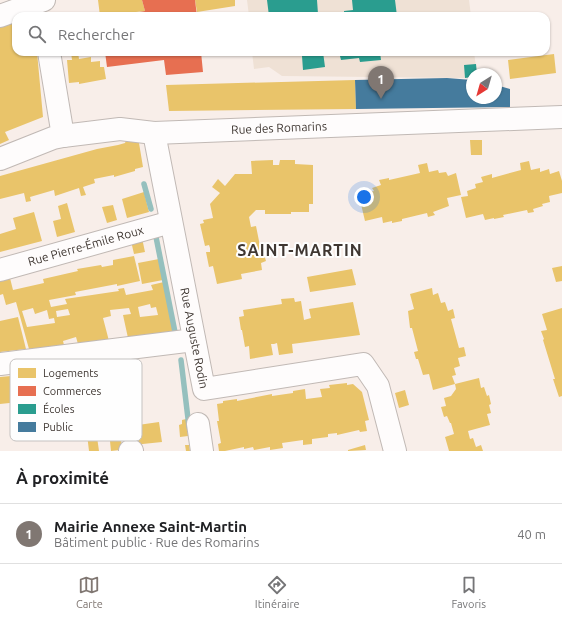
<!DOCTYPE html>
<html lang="fr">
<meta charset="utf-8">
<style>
body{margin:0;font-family:Ubuntu,sans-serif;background:#f2f2f2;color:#202124}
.compass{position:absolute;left:466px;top:68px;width:36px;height:36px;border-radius:50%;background:#fff;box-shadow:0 1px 3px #0004;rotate:217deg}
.you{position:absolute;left:364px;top:197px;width:14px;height:14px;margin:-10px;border:3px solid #fff;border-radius:50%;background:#1a73e8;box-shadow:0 0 0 6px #1a73e833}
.badge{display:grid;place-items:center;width:26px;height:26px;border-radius:50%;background:#807772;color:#fff;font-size:13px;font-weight:700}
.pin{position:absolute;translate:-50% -33px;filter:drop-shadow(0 1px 2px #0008)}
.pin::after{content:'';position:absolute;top:21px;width:14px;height:12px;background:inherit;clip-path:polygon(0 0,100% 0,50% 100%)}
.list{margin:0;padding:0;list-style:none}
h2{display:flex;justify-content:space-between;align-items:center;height:52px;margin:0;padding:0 16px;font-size:17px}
h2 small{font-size:13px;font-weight:400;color:#757577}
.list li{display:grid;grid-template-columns:26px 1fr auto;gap:12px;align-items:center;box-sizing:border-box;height:60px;padding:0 16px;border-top:1px solid #e0e0e0}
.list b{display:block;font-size:15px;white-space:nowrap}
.list p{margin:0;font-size:13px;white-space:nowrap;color:#757577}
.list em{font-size:13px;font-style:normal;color:#757577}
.icon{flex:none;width:22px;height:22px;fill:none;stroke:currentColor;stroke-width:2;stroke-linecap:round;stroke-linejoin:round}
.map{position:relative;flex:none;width:562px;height:451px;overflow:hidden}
.search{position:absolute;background:#fff;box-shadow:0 1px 3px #0004;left:12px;right:12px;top:12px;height:44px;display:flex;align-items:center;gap:10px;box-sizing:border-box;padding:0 14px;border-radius:12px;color:#757577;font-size:15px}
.sheet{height:112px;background:#fff}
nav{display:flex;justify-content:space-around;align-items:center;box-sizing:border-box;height:56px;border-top:1px solid #e0e0e0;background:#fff;font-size:11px;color:#757577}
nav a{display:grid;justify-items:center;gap:2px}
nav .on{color:#807772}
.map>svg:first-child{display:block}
.education{fill:#efe1d5}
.homes{fill:#e9c46a;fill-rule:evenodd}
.shops{fill:#e76f51}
.schools{fill:#2a9d8f}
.public{fill:#457b9d}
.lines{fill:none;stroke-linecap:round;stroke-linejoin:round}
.stream{stroke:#95c0be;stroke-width:5.5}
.minor-casing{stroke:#c1b9b5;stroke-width:24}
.minor{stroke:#fefcfc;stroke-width:22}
.labels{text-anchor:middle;stroke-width:4;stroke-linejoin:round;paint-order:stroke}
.street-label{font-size:12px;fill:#3f3732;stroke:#fefefe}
.district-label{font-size:16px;font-weight:bold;letter-spacing:1px;fill:#3f3732;stroke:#fefefe}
.key{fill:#fefefe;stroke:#c5c2c1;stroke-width:1}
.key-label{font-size:11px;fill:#3f3732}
</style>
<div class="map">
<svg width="562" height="451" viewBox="0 0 562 451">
<rect width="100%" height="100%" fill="#f8eee9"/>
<!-- education -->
<path class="education" d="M247,0H469L471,16H249Z
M252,52H474L477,74H472V77L465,78L282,76L269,67L254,69Z"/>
<!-- homes -->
<path class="homes" d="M98,0H142L145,11L100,16Z
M195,0H235V6L197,12Z
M16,19V52H37L43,117L5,132L9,140L0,144V25Z
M71,52H78L79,59L91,57V62L100,61V67H104L106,79L79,84V82L69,83L67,60H72Z
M554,54L556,73L510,79L508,60Z
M355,80L356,109L169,111L166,85Z
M138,137L143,167L135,169V171L114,177V175L94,179L95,183L83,187L86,195L81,196L79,188L55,196L54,190L30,197L31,201L26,202L24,193L0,199V176L97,149L118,145L125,143L127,138Z
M470,140H482V155H471Z
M273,160V165H279L280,160H295V164L313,165V204H309V212H291V214H265V210H256L249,217L251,227L256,226L261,251H263L266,261L261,263L262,270L241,274L242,279L217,284L213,266L209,267L206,252H210V248L209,245L205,246L200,224L204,223L203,220L213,218L210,204L220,193L212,187L218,179L225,186L235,174H252L251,161Z
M529,161L531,170L540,168V172L549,169L550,174L559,171L562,181V193L549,196L550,202L542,204L543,206L533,209L534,212L528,213L527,210L503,215L504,217L494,219V218L485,220L483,214L466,218L461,197L468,196L467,191L476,188L475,184L483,182L481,177L492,174V178L521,170L520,163Z
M427,163L429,172L438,170L439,173L446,172L448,176L456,173L461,195L447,198L449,206L433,212L435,215L428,217L427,213L402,219V221L392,223V221L383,223L382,217L365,221L360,200L367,198L366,193L374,191L372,188L381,185L379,180L389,178V180L420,173L418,165Z
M144,192L149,212L127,218L122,199Z
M67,203L75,232L57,237L53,221L61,219L58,206Z
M113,205L117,220L107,223L102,207Z
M34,212L42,241L0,252V234L16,229L13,218Z
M142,238L145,252L134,254L131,241Z
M134,256L140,281L117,286V284L75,292L76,295L49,300L51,307L67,304L65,299L119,291L118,289L124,288L126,295L153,290L151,285L164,282L174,332L128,338L123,315L131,314L129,308L110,310L111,316L103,318L109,341L78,344L76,337L63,341L64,345L29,349L16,302L6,305L3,294L0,295V277L9,274L13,290L44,283L43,279L78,271L77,269L101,265L102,267L113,265V260ZM150,304L151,308L156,307L158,315L140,317L138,307ZM33,308L35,314L47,310L49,319L54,318L55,323L27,327L22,311ZM68,309L70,315L57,317L56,311Z
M159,259L163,280L142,284L138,263Z
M562,266V281L556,282L552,268Z
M352,269L356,285L310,292L307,277Z
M432,288L433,295L438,293L441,303L445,302L448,311L453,309L455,318L451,319L459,348L464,347L466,356L458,358L460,366L454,368L456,375L452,376L455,384L433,390L429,374L423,375L418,359H416L414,352L418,351L412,328H410L408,311L414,309L410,294Z
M294,298L295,302L301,301L304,320L311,318L309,309L353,302L360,335L292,344L293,353L279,355L277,343L274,344H271L273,355L250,359L249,346L245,347L242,330H241L239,317L244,316L243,310L282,304L281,299Z
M562,308V396L559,397L553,379H555L543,340L544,339L541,331L547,330L542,314Z
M18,317L26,349L0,352V321Z
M91,368L99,426V437H97L99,451H89L83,401L58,404L57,393H51L53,414L36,416L35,404H30L28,385H26L29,408L19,409V402L0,404V377L22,375L25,377L36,375L38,384L80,378L79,370Z
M479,378L481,388L484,387L487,396L489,395L491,404L489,405L491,413L487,414L490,425L468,431L470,439L473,438L476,447L481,445L483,451H449L445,437L454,434L451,423H450L447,416L444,417L441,407L446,406L444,398L451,396L456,389L455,384Z
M347,383V385L353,384L362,392L369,420L365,421L367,431L360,432L359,430L337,435V433L328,434V437L312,439V444L303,445V440L282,443L283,448L270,450V447L254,450L253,447L244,449V447L225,451H219L218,444L221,443L217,421H219L217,404L223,403V401L237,399V401L272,394V396L293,393V391L305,389L306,399L322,397L320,389L330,388L329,385Z
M405,390L409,405L399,408L395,393Z
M186,419L188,436L180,437L179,425L182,424V420Z
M159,422L162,442L133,445L131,426Z
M121,440L122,448L128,449L111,451L110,441Z
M185,445H189L190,451H186Z
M365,445L366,450L348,451V450Z"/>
<!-- shops -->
<path class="shops" d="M142,0H195L197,16H117L145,11Z
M105,52H201L203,72L166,75L164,60L107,67Z"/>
<!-- schools -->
<path class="schools" d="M267,0H317L318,14L327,13L328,16H269Z
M352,0H395L397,16H344V11L353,10Z
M297,52H323L325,67L303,70L302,56Z
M339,52H380L381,60L360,62L359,58L341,60Z
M476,64L477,74H472V77L465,78L464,65Z"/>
<!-- public -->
<path class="public" d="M447,78L472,80V98H496V85L510,89V107L356,109L355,80Z"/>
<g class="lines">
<!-- stream -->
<path class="stream" d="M144,184L151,209
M156,237L175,332
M181,360L189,427"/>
<defs>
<g id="minor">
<path d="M0,16L44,0"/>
<path d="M49,52L63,136"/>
<path id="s1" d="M154,133L204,389L363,364L378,386L395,451"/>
<path id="s2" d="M0,159L53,138L63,136L120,129L154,133L562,117"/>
<path id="s3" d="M0,270L171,222"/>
<path d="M0,364L194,340"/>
<path d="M198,424L202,451"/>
<path d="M130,451H132"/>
</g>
</defs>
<!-- minor casing -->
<use href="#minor" class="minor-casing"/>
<!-- minor -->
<use href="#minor" class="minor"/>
</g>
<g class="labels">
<!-- street labels -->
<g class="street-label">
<text dy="4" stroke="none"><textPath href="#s2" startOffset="284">Rue des Romarins</textPath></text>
<text dy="4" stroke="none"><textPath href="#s3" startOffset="89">Rue Pierre-Émile Roux</textPath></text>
<text dy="4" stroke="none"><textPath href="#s1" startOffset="209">Rue Auguste Rodin</textPath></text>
</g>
<!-- district labels -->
<g class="district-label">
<text x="300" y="256">SAINT-MARTIN</text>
</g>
</g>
<!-- legend -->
<rect x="10" y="359" width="132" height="82" rx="6" class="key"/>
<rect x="18" y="368" width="18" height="10" fill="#e9c46a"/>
<rect x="18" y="386" width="18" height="10" fill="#e76f51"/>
<rect x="18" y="404" width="18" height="10" fill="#2a9d8f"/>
<rect x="18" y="422" width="18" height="10" fill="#457b9d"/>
<g class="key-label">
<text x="43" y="377">Logements</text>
<text x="43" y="395">Commerces</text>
<text x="43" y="413">Écoles</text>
<text x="43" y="431">Public</text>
</g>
</svg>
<svg class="compass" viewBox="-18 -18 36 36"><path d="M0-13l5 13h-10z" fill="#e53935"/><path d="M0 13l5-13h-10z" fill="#757577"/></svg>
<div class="you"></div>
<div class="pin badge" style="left:381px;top:99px">1</div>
<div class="search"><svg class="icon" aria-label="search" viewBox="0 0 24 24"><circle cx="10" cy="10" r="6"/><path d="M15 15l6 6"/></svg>Rechercher</div>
</div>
<section class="sheet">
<h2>À proximité<small></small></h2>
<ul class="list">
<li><span class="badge">1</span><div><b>Mairie Annexe Saint-Martin</b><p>Bâtiment public · Rue des Romarins</p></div><em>40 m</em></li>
</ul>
</section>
<nav>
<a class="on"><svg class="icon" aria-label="map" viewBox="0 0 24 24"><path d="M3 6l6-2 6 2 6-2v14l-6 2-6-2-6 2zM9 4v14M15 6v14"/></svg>Carte</a>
<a><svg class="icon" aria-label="directions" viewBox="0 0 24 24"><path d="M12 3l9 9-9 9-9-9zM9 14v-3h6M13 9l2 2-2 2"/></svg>Itinéraire</a>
<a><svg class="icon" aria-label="saved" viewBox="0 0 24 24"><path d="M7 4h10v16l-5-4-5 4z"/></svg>Favoris</a>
</nav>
